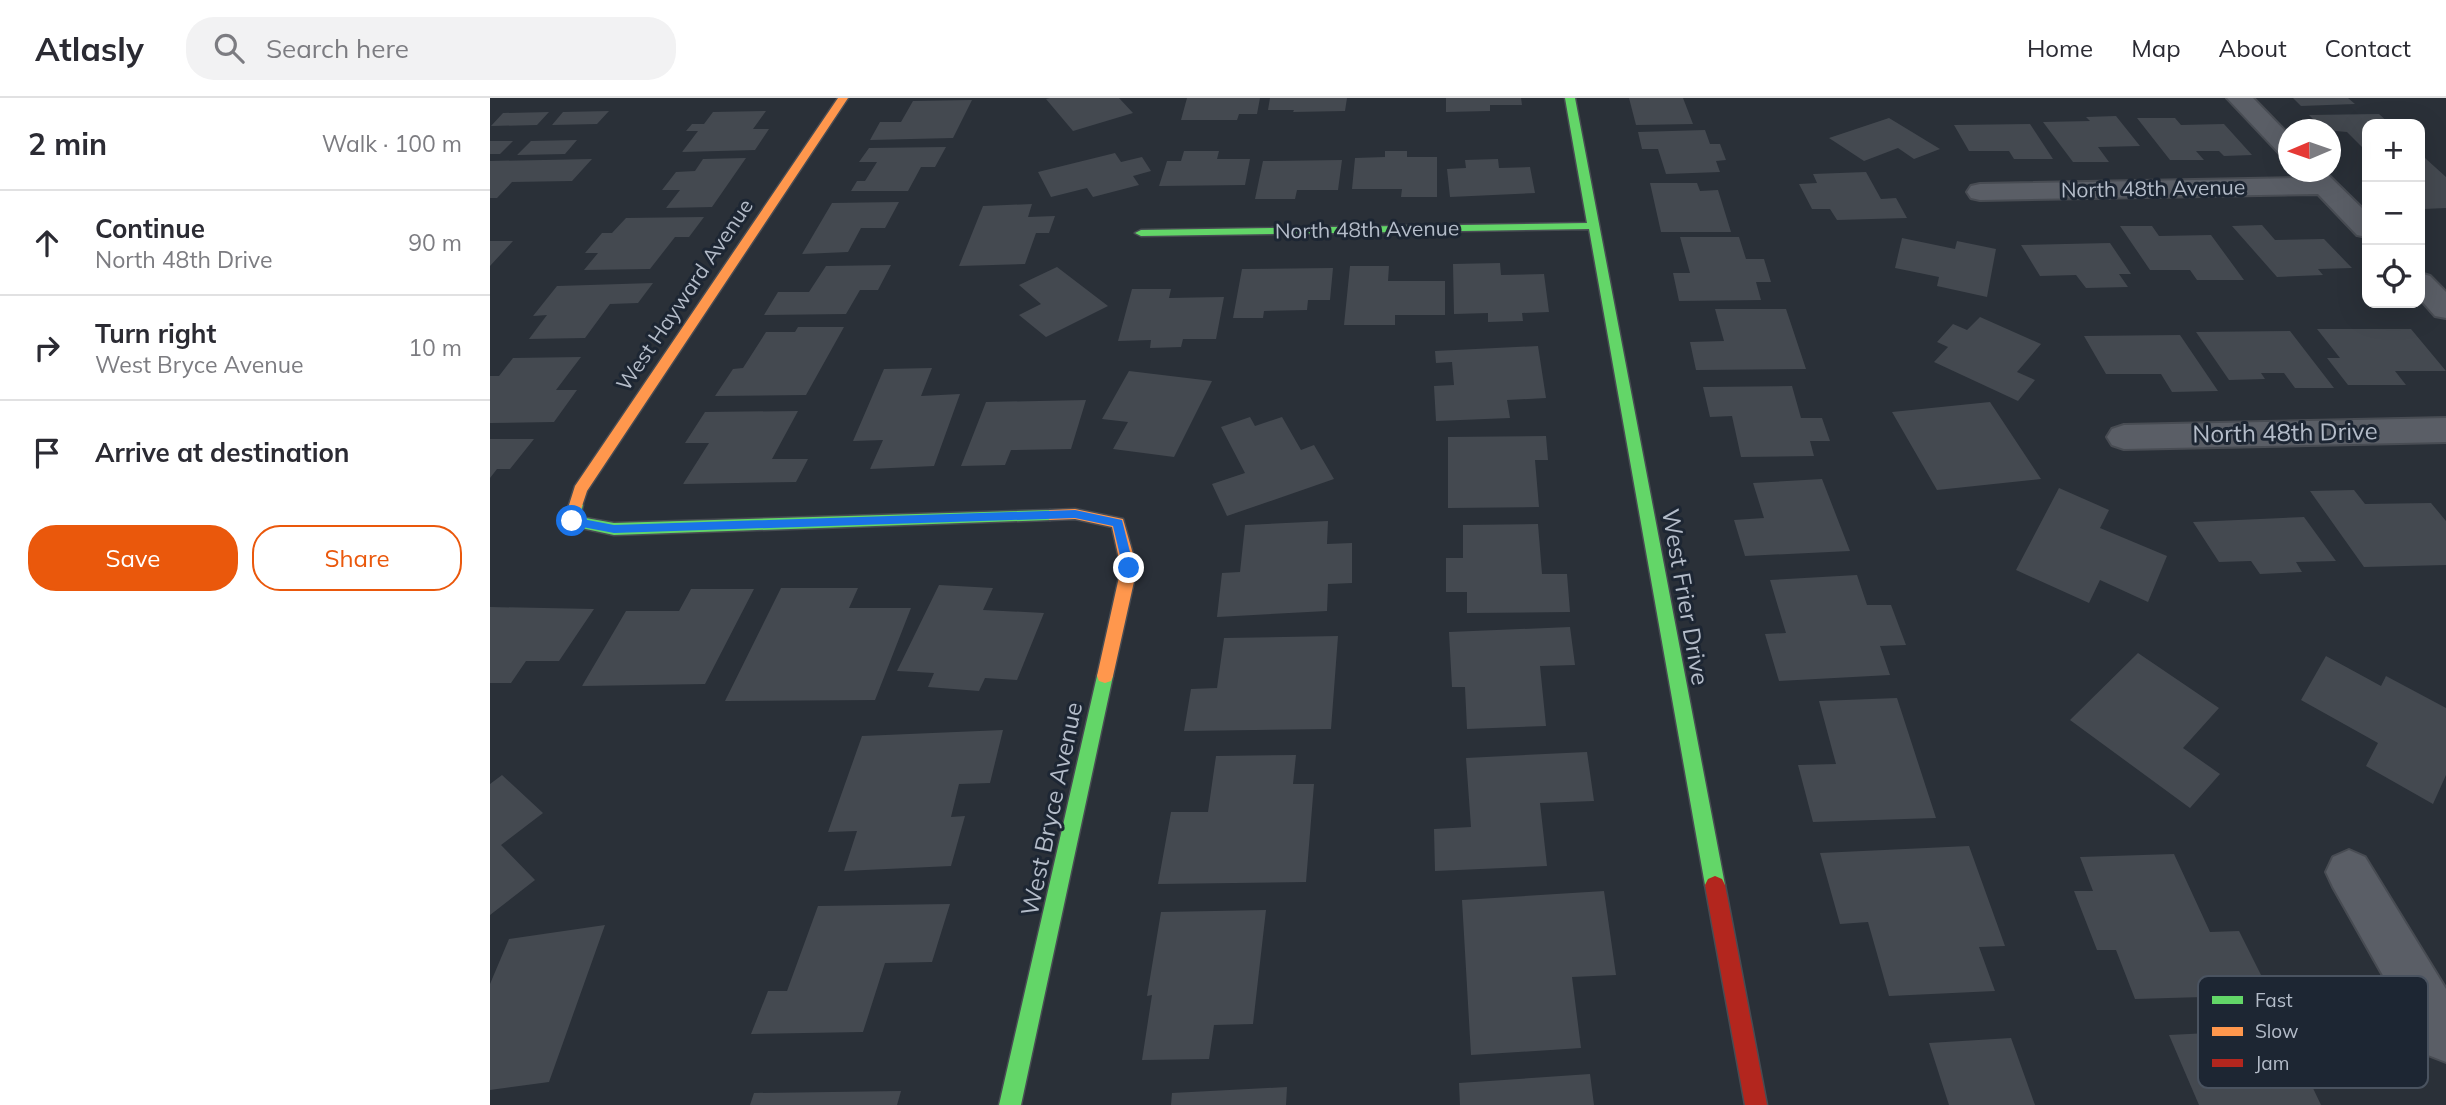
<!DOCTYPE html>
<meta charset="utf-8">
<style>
body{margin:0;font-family:Mulish,sans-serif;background:#f2f2f3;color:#2b2b33}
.controls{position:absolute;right:21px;top:21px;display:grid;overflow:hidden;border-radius:14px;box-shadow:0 7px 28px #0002}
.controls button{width:63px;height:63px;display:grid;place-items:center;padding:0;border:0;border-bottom:2px solid #e1e1e2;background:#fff;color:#2b2b33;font:35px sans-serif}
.compass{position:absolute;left:1788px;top:21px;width:63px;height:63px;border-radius:50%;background:#fff;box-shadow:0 7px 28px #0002;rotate:268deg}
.stop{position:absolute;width:21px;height:21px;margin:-16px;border:5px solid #1a73e8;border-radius:50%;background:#fff}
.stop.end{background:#1a73e8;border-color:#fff;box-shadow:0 2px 7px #0008}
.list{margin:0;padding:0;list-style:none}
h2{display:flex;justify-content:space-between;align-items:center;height:91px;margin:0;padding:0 28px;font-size:30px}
h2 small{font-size:23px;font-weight:400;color:#7c7c81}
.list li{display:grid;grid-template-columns:46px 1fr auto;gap:21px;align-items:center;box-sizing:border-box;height:105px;padding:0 28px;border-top:2px solid #e1e1e2}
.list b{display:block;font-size:26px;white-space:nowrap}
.list p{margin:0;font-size:23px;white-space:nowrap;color:#7c7c81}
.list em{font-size:23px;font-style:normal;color:#7c7c81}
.actions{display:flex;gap:14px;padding:21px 28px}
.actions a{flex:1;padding:16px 0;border:2px solid #ea580c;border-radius:28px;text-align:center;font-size:24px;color:#ea580c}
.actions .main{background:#ea580c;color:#fff}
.icon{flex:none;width:38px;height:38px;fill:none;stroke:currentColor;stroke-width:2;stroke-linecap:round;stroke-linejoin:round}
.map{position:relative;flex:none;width:1956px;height:1007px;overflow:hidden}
header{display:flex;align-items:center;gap:42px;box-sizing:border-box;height:98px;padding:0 35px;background:#fff;border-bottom:2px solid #e1e1e2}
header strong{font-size:33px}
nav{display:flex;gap:38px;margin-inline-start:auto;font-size:24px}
.search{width:490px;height:63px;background:#f2f2f3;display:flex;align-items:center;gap:18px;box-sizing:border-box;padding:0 24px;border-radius:28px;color:#7c7c81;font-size:26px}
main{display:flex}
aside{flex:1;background:#fff}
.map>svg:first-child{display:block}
.building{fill:#444950}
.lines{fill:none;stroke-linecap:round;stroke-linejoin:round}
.street-casing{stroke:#484c53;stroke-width:4}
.fast-casing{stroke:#484c53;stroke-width:3}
.slow-casing{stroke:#484c53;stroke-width:3}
.jam-casing{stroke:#484c53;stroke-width:3}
.street{fill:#5a5e66;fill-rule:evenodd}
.fast{fill:#63d668;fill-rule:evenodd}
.slow{fill:#ff974d;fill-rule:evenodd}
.jam{fill:#b3261e;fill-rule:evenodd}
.route{fill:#1a73e8}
.labels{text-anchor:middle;stroke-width:6;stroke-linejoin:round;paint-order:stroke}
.far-street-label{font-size:21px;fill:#b4bcc9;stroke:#1d2633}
.street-label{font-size:24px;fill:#b4bcc9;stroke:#1d2633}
.key{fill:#1d2633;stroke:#4a5360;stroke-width:2}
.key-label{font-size:19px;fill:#b4bcc9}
</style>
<header>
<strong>Atlasly</strong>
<div class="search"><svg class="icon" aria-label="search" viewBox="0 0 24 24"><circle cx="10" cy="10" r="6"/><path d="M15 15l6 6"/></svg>Search here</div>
<nav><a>Home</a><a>Map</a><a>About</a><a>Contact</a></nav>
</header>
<main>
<aside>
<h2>2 min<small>Walk · 100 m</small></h2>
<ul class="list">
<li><svg class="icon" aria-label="ahead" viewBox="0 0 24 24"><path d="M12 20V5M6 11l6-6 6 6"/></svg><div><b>Continue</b><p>North 48th Drive</p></div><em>90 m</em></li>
<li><svg class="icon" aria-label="right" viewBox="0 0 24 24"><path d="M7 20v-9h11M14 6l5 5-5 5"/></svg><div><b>Turn right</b><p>West Bryce Avenue</p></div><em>10 m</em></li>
<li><svg class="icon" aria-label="arrive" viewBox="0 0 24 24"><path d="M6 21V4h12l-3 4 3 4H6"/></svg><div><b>Arrive at destination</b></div></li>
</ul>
<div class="actions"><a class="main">Save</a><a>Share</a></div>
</aside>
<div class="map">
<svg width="1956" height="1007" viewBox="0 0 1956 1007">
<rect width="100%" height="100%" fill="#2a3038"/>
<!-- building -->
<path class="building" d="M560,0H629L643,15L583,33L556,1Z
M697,0H770L767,16H749L747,22H691Z
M780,0H857L855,13L803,14L804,12H778Z
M956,0H1031L1032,7H1000V13L956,14Z
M1139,0H1193L1203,26L1146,27Z
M1803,0H1858L1865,6L1811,8Z
M482,2L463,40L380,42L390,24H411L423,3Z
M119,13L107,26L62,27L73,14Z
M276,13L263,31H279L265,52L192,54L208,33H196L202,26H214L223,14Z
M59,14L47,27L1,28L13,15Z
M1889,16L1900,26H1877V54L1857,34L1834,32L1819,17Z
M1626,18L1650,48L1608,49L1619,64H1583L1553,24L1600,23L1596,19Z
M1399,20L1450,51L1424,61L1408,50L1374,63L1339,40Z
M1647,20H1685L1691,27L1734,26L1762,57L1734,58L1729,53H1706L1714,62H1680Z
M1540,26L1563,61H1524L1519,53H1479L1464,27Z
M1215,32L1220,46H1230L1236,62L1226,63L1230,74L1176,76L1168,51H1152L1148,34Z
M87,42L75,56L27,57L41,43Z
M0,43H23L10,56H0Z
M456,49L445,69H431L418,93H361L367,83H375L387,64H369L379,50Z
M694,53H729L727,61H760L755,87L669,88L677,63H691Z
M895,53H917V59H947V99H911L912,91H862L865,60L895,59Z
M625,55L631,64L652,59L661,73L643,78L649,87L603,99L597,90L561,99L548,74Z
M256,60L222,109L176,110L190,92H172L186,74L205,73L213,61Z
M1930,60H1935L1956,79V110L1934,111L1930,107Z
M102,61L82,83L22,84L7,100H0V63Z
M1008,61L1009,70L1040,69L1045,95L960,99L957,71L976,70L975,62Z
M852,62L848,92H807L805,101H765L773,63Z
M1376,74L1391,101L1406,100L1417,120L1347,122L1340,111H1322L1309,86L1327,85L1323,76Z
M1160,85H1207L1210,93L1228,92L1241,134H1171Z
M409,104L395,130H371L358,154L312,156L342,105Z
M542,106L538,119L565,118L559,135H546L535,166L469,168L493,108Z
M214,119L199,139H185L160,171L94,172L108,155H95L112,135H122L136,120Z
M1772,127L1785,142L1834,141L1862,170L1828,171L1833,177L1787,179L1742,128Z
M1630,128H1662L1669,138L1721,137L1754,182H1707L1700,172H1660Z
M1190,139H1249L1256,161H1274L1281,184H1266L1271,202L1189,203L1183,175H1200Z
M1412,140L1465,151L1467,143L1506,151L1497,199L1447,188L1449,179L1405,170Z
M0,143H23L0,168Z
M1620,145L1641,176H1629L1638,189L1596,190L1586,177L1550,178L1531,147Z
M1010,165L1011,177L1054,176L1059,214L1032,215L1033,223L998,224V215L964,216L963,166Z
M401,167L388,192H370L356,216L274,217L288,194H319L336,168Z
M860,168H899L898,183H955V217H905V227H854Z
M567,169L618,208L556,239L529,217L551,206L529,187Z
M843,170L840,202H818L817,212L774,213L773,220H743L752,171Z
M163,185L148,205L120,206L95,240L39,241L57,217L43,218L67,188Z
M642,191H681L679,200L734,199L726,241H693L691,249L660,250L661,242L628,243Z
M1225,211H1296L1316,271L1206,272L1200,244L1234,243Z
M1490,219L1551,246L1527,274L1545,282L1528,303L1444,264L1458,249L1447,244L1463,226L1477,232Z
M308,229H354L316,297L225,298L243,271L253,270L276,234H305Z
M1827,231H1921L1956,273H1905L1916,287H1858L1837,260H1850Z
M1800,233L1844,290H1805L1794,275H1771L1775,281L1739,282L1706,234Z
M1690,237L1728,293L1682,294L1671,276H1616L1594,238Z
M1048,248L1056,300L1017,302L1020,320L946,323L944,288L964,287L962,264L946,265L945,253Z
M91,259L66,292H87L64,324L0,325V278H9L23,260Z
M442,270L431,298L470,296L444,368L380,371L393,342L363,343L394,271Z
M639,273L722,283L684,359L623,351L638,324L612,321Z
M1302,288L1311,320H1332L1340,343H1320L1324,358L1251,359L1242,318L1220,319L1213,289Z
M596,302L581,351L521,352L515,367L471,368L496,304Z
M1500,304L1551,381L1447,392L1402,314Z
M308,313L282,361H318L306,384L193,386L219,345H195L215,314Z
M760,319L765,328L792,319L811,352L824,347L844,381L737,418L722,386L755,375L731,329Z
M1056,338L1058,362H1045L1049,409L958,410V339Z
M0,341H44L20,371H7L0,380Z
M1332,381L1360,453L1255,458L1244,422L1274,420L1263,385Z
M1569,390L1619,412L1610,430L1677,458L1658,504L1610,482L1599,505L1526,472Z
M1864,392L1875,406L1941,405L1956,423V467L1874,469L1820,393Z
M1814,419L1846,463L1806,464L1812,474L1770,476L1761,463L1729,464L1703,424Z
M838,423L837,446L862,445V485L838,486L837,513L727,519L732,475L750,474L755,427Z
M1048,426L1052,476H1077L1080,514L977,515V494H956V460H973V427Z
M1367,477L1377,507H1401L1416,547L1390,548L1400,577L1289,583L1275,536L1296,535L1280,482Z
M449,487L503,490L493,512L554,515L527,582L495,580L489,593L438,589L444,575L407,573Z
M291,490H368L359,510H421L385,602L235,603Z
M201,491H264L215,586L92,588L136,513H189Z
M0,509L104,511L69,563H36L21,585H0Z
M1080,529L1085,567L1050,568L1056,628L977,631L975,589H962L959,534Z
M848,538L841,631L694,633L701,591L727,590L734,540Z
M1648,555L1729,610L1693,650L1730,676L1700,710L1580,622Z
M1836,558L1891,588L1896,578L1956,610V677L1943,706L1876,668L1888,645L1811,602Z
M1407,600L1446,720L1323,724L1308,667L1346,666L1329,603Z
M513,632L500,685L469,686L461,719L475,718L461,768L354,773L367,733L338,734L372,638Z
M1097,654L1104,703L1050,705L1057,768L945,773L944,731L981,729L976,660Z
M806,657L803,686H824L816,784L668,786L681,714H718L726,658Z
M12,677L53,715L11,747L45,782L0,817V686Z
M1479,748L1515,848L1489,849L1505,893L1399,898L1378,824L1350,826L1330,755Z
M1684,756L1720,834L1749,833L1781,897L1645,901L1626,852H1607L1584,793H1603L1590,759Z
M1114,793L1126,877L1082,879L1091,950L981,957L972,802Z
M460,806L442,864L395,865L373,934L261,936L278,893H297L328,808Z
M776,812L763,926L724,927L719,961L652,962L662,897L657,898L671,814Z
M115,827L59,984L0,992V886L19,841Z
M1836,929L1864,985L1821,986L1831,1007H1709L1679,937Z
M1521,940L1545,1007H1459L1439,945Z
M1100,976L1104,1007H970L969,985Z
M797,989L796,1007H681L682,995Z
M411,993L407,1007H260L264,995Z"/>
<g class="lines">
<defs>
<path id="street" d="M1737,0H1763L1798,36V58L1789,55Z
M1808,74H1835L1877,115V139L1867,137L1828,96L1490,102L1481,100L1477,94L1481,88L1490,86L1813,80Z
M1930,175L1940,178L1956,194V220L1945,218L1930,201Z
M1956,320V344L1634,351L1622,347L1617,339L1622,331L1634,327Z
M1859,752L1875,759L1956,891V964L1938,957L1843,789L1836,774L1843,759Z"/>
<path id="fast" d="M1075,0H1085L1235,787L1232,793L1225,796L1218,793L1215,787L1099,131L651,138L645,135L651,132L1097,125Z
M86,402L93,407L90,419L124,425L560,412L567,417L560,422L124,437L77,427L75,423L79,407Z
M615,571L621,573L623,578L531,1007H509L607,578L609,573Z"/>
<path id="slow" d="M348,0H358L97,393L91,411H81L79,407L85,388Z
M585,411L633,421L647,470L623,578L621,583L615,585L609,583L607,578L631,470L622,429L585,421L560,422L553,417L560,412Z"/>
<path id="jam" d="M1225,778L1232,781L1235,787L1277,1007H1255L1215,787L1218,781Z"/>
</defs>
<!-- street casing -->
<use href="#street" class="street-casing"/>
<!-- fast casing -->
<use href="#fast" class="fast-casing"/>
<!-- slow casing -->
<use href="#slow" class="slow-casing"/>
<!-- jam casing -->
<use href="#jam" class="jam-casing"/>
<!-- street -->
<use href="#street" class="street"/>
<!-- fast -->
<use href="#fast" class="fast"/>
<!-- slow -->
<use href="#slow" class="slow"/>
<!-- jam -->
<use href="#jam" class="jam"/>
</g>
<!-- route -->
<path class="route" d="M585,412L632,422L644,470L643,473H635L633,470L623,428L585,420L124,435L82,427L76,423L82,419L124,427Z"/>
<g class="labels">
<!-- far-street labels -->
<g class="far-street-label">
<text transform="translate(1663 91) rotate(-1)" y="7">North 48th Avenue</text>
<text transform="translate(877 132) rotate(-1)" y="7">North 48th Avenue</text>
<text transform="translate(195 197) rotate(-56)" y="7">West Hayward Avenue</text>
</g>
<!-- street labels -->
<g class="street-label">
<text transform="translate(1795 335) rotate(-1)" y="8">North 48th Drive</text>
<text transform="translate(1195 499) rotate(80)" y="8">West Frier Drive</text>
<text transform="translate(562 711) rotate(-78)" y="8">West Bryce Avenue</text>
</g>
</g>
<!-- legend -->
<rect x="1708" y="878" width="230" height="112" rx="10" class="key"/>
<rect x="1722" y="898" width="31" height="8" fill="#63d668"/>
<rect x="1722" y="929" width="31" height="9" fill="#ff974d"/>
<rect x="1722" y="961" width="31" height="8" fill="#b3261e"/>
<g class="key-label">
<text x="1765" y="909">Fast</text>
<text x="1765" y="940">Slow</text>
<text x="1765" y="972">Jam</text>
</g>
</svg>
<div class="controls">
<button>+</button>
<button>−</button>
<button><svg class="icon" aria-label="locate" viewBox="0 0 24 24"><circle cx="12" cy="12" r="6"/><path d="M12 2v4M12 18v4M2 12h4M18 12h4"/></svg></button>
</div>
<svg class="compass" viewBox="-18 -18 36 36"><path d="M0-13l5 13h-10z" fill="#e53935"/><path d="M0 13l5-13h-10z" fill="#7c7c81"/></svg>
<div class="stop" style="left:82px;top:423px"></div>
<div class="stop end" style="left:639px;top:470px"></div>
</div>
</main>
